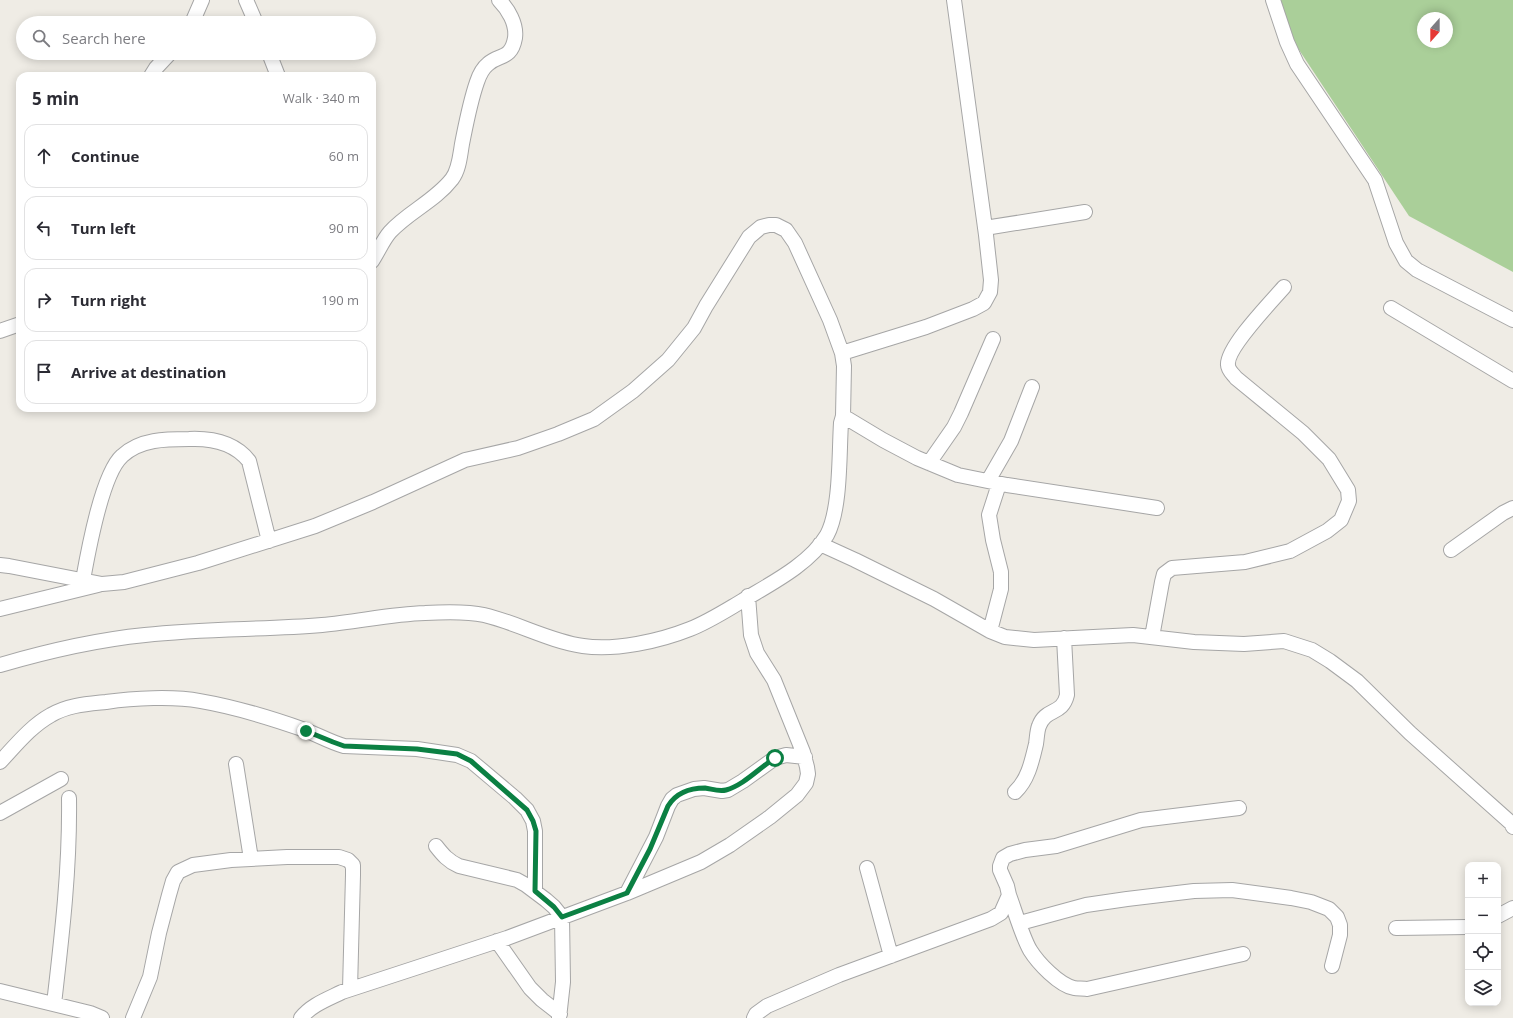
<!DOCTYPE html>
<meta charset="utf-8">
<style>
body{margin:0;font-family:"Open Sans",sans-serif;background:#f2f2f3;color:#2b2b33}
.controls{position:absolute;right:12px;bottom:12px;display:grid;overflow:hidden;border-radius:8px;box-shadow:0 2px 10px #0003}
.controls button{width:36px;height:36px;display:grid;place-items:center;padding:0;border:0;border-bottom:1px solid #e1e1e2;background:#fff;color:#2b2b33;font:20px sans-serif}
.compass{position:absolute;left:1417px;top:12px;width:36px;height:36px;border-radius:50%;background:#fff;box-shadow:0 2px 10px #0003;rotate:201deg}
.stop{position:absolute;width:12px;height:12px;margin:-9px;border:3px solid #0b8043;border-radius:50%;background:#fff}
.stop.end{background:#0b8043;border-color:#fff;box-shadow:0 1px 4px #0008}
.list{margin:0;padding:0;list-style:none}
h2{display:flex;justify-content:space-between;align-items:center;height:52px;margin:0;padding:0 16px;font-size:17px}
h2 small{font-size:13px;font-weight:400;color:#7c7c81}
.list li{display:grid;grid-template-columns:26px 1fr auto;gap:12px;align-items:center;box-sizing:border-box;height:64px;margin:0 8px 8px;padding:0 8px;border:1px solid #e1e1e2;border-radius:12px}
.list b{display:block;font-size:15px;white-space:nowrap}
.list em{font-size:13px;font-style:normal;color:#7c7c81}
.icon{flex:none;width:22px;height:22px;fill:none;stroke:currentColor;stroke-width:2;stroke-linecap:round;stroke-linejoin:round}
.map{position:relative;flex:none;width:1513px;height:1018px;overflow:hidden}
.search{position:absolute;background:#fff;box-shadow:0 2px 10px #0003;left:16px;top:16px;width:360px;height:44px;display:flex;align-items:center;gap:10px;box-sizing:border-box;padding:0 14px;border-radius:22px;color:#7c7c81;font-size:15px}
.panel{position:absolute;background:#fff;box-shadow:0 2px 10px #0003;left:16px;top:72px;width:360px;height:340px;border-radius:12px}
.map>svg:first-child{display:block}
.forest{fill:#aacf99;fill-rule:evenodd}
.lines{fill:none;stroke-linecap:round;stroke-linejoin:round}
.minor-casing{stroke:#a6a6a6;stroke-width:16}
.minor{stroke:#fff;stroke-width:14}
.route{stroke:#0b8043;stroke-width:5}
</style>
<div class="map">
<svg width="1513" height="1018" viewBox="0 0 1513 1018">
<rect width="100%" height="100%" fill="#efece5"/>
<!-- forest -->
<path class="forest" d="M1266,0H1513V272L1409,216ZM1423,18H1447V42H1423Z"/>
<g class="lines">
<defs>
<path id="minor" d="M246,0L256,23
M1273,0L1287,42L1297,64L1375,180L1396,243L1406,261L1417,270L1513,320
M192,23L202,0
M269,53L278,76
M151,76L156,68L170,53
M985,228L1085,212
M372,261C378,252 383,240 390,232C408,212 435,201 452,179C459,170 460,156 462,144C466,124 470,102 477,82C479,76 483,68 488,64C499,54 511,60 515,38C517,24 508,9 499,0
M1391,308L1513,381
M0,331L20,324
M842,353L926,327L973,309L984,303L990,292L991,280L986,235L954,0
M843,416L883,440L917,458L958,475L1007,485L1157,508
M929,463L954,427L961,413L993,339
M988,481L1011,441L1032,387
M820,544L855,560L934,599L990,631L1005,637L1034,640L1133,635L1194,642L1244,644L1284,641L1312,650L1330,661L1357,681L1410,733L1511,823L1513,827
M1451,550L1503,513L1513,508
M0,565L9,566L102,584L124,582L198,563L315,526L373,502L465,460L518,448L558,434L594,419L633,391L668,360L694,328L706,306L749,237L761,227L769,225H776L786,230L795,243L830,320L842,353L844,366L843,416L841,423C839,453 841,509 827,535C810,564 770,584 742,601C725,611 708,622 690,629C660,641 615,651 583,646C549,641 518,623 484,615C466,611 444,612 425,613C391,614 357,622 322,625C263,630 204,628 145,635C95,640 48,651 0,665
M83,580C88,552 102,474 122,456C140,439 166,439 189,439C212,438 234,442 249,461L269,541
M0,609L98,585
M990,631L1001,589V572L993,540L989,515L999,484
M1152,637L1162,582L1164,574L1172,568L1245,562L1290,551L1327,531L1341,520L1349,501L1348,490L1329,459L1303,433L1236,378C1233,374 1228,370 1228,365C1226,348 1272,301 1284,287
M0,762C16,745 31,726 51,715C68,705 87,704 106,702C133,698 174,696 200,701C235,707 271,718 305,730C318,735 330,742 344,746L417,749L457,755L471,761L515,798L527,810L533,821L535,831V891
M236,764L251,859
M1015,792C1028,780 1032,761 1036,744C1037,738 1037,731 1039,726C1046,707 1062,716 1067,695L1064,638
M0,813L61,779
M436,846C443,855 448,861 459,866L517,880L526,885L546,900L554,907L562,917L563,982L559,1018
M867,868L891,956
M627,893L656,837L668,806L672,799L677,795L694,789L704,788L722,791L728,790L743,781L775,758L786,755L805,757
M1009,895C1015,911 1022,936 1030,950C1038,963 1059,985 1074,988C1078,989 1083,988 1087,989L1243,954
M1498,916L1513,908
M1020,923L1086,905L1127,899L1194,891L1232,890L1291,898L1311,902L1329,909L1337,917L1340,925V935L1332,966
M1396,928L1468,927
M497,941L530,988L542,1000L560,1014
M0,991L90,1013L102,1018
M54,1004C62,935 70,867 69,798
M133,1018L150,977L159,933L169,895L173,881L178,872L193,865L231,860L287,857H339L348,860L353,865V875L350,989
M301,1018C311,1005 328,999 342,992L507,938L627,893L701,862L730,845L770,817L797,795L806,783L808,774L807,767L803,752L774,680L757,653L751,635L748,596
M754,1018L756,1014L767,1006L839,975L991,919L1001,913L1009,895L1007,886L1000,870V866L1003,858L1010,854L1025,850L1056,846L1141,820L1239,808"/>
</defs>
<!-- minor casing -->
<use href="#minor" class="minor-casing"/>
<!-- minor -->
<use href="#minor" class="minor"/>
</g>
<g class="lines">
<!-- route -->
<path class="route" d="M306,731L333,742L344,746L417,749L457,754L471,761L527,810L533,821L536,831L535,891L554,907L562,917L627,893L650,849L668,806C676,793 690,788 705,788C712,789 719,792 726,790C744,785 759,768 775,758"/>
</g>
</svg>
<div class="controls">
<button>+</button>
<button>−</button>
<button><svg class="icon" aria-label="locate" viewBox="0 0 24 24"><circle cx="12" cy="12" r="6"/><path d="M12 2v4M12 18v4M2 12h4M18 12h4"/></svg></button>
<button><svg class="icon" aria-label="layers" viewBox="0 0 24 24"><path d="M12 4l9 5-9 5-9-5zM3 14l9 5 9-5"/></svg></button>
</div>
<svg class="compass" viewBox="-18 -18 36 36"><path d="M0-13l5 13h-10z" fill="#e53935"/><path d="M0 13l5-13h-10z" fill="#7c7c81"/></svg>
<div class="stop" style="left:775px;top:758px"></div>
<div class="stop end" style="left:306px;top:731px"></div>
<div class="search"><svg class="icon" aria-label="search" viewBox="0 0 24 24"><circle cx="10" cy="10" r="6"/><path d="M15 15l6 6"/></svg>Search here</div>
<section class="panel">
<h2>5 min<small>Walk · 340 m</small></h2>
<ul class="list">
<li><svg class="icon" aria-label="ahead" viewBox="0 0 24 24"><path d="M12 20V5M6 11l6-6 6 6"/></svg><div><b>Continue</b></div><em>60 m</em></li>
<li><svg class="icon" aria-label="left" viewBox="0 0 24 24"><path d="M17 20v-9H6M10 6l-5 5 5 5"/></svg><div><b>Turn left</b></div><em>90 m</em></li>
<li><svg class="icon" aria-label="right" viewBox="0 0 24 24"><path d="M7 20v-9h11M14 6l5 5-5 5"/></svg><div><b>Turn right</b></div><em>190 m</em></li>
<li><svg class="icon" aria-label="arrive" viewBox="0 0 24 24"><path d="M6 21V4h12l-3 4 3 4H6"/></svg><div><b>Arrive at destination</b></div></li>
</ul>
</section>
</div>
